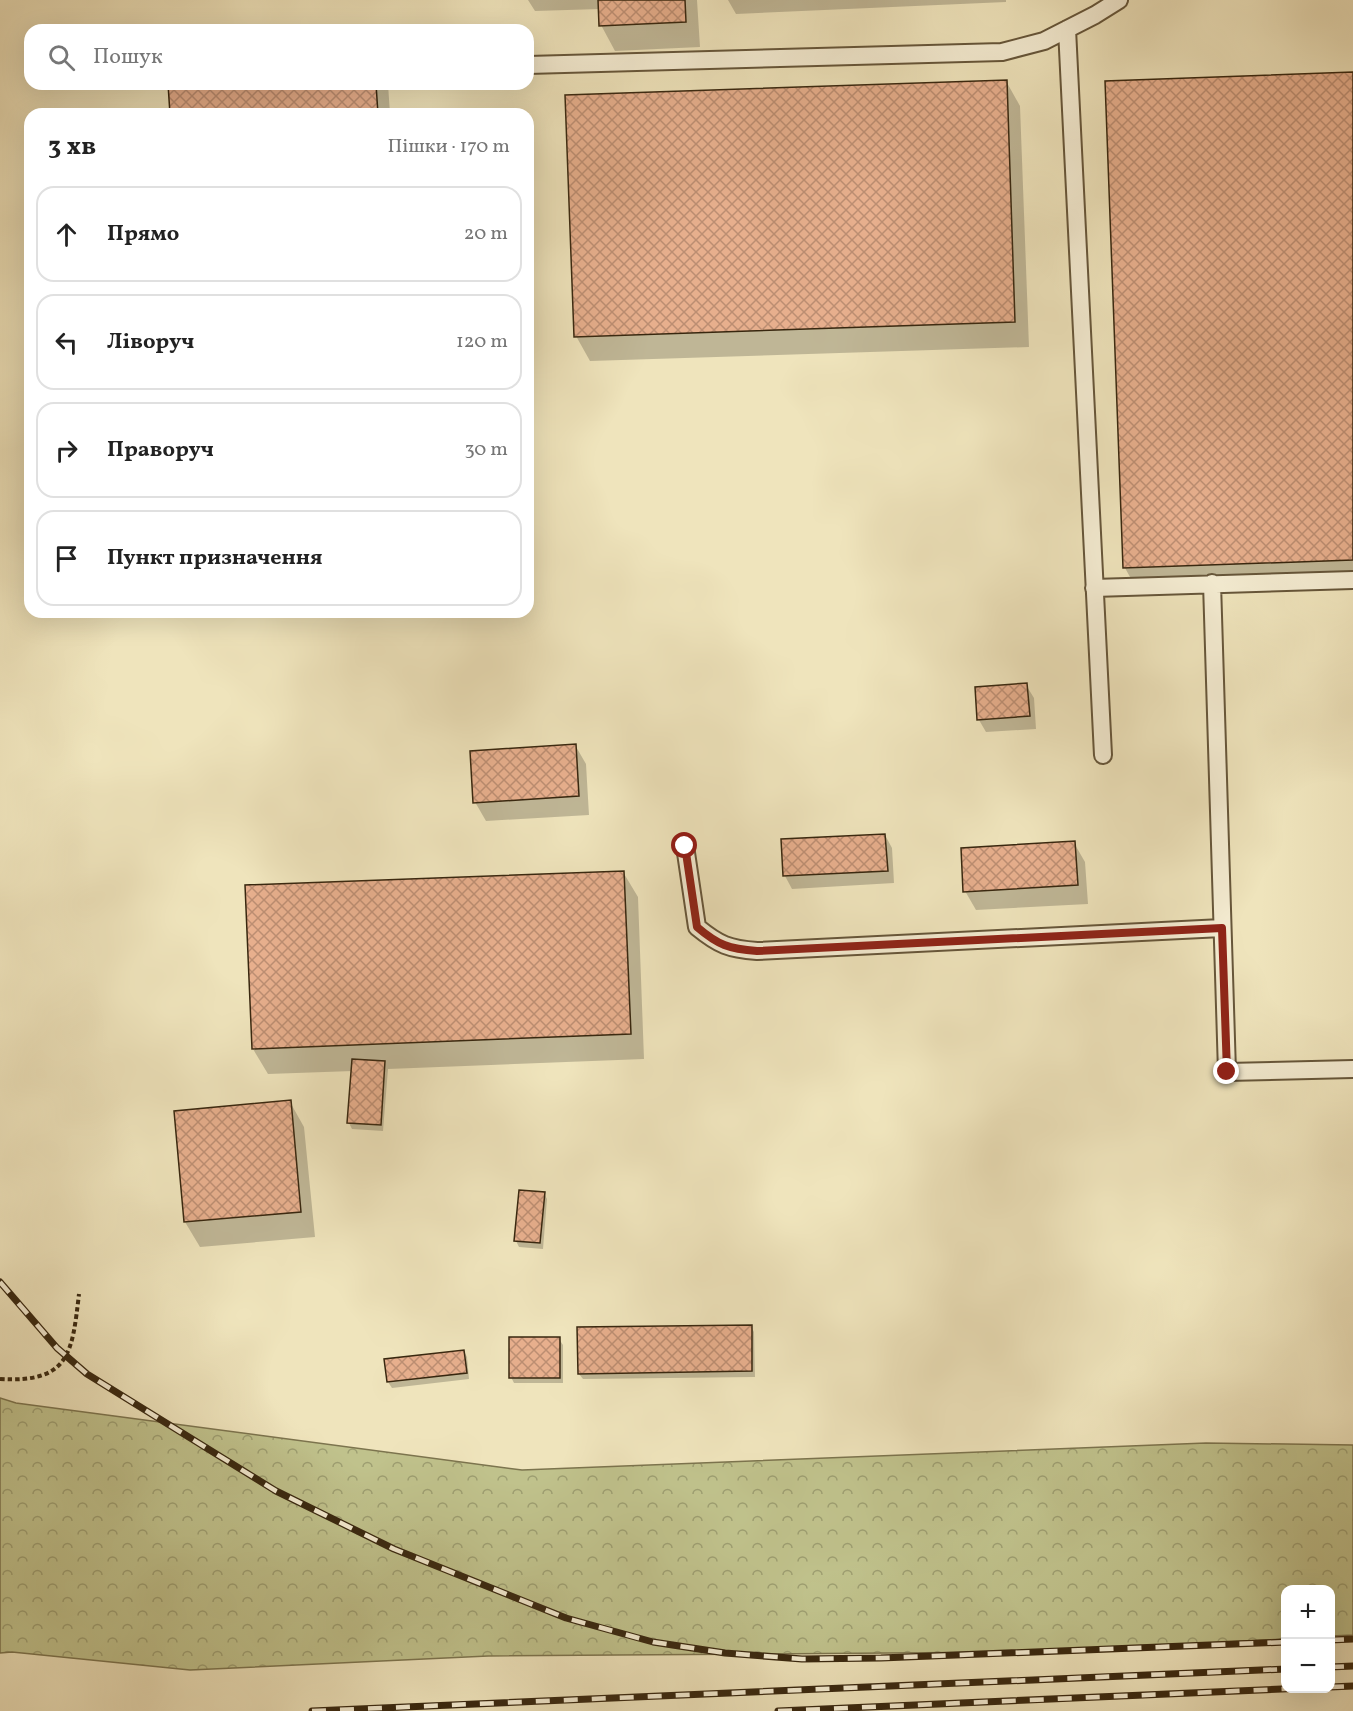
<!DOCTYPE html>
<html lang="uk">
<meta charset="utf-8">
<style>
body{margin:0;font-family:Vollkorn,serif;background:#f6f6f6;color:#222}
.controls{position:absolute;right:18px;bottom:18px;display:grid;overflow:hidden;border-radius:12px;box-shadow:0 6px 24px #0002}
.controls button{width:54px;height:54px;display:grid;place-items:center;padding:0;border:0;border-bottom:2px solid #e0e0e0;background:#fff;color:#222;font:30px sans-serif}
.stop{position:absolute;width:18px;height:18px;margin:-14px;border:4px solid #8f2418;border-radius:50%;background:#fff}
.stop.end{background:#8f2418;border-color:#fff;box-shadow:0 2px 6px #0008}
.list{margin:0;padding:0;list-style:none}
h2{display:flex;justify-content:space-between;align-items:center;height:78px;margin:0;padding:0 24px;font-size:26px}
h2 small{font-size:20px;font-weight:400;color:#767676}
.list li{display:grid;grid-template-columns:39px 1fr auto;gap:18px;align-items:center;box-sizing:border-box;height:96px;margin:0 12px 12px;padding:0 12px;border:2px solid #e0e0e0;border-radius:18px}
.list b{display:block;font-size:22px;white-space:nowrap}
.list em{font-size:20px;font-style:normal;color:#767676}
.icon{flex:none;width:33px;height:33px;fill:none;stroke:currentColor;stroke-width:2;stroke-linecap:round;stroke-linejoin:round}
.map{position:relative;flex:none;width:1353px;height:1711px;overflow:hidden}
.search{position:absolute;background:#fff;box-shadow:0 6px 24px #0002;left:24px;top:24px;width:510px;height:66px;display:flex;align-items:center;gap:15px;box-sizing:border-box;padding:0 21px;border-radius:18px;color:#767676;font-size:22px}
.panel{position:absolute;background:#fff;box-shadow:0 6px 24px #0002;left:24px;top:108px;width:510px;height:510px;border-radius:18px}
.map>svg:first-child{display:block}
.forest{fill:url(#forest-crowns);stroke:#7c744e;stroke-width:1.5}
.shadow{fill:#0003}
.building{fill:url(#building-cross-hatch);stroke:#38270f;stroke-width:1.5}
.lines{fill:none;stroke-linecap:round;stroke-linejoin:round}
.service-casing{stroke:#66563a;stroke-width:20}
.path{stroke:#38270f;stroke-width:4;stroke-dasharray:4.5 3;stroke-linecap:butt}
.service{stroke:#f5edd3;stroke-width:16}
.rail-casing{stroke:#38270f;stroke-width:7}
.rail{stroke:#f5edd3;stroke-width:4.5;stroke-dasharray:14;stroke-linecap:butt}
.route{stroke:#8f2418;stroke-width:8}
</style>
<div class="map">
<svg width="1353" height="1711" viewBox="0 0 1353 1711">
<defs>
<pattern id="forest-crowns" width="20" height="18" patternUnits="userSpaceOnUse" patternTransform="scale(1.5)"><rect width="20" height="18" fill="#c0c28c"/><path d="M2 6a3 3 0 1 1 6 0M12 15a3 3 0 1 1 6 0" fill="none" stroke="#9d9e71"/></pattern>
<pattern id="building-cross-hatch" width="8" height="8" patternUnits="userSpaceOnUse" patternTransform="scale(1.5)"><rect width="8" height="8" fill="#e7af8d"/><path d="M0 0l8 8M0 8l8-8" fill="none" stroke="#bc8e72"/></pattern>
</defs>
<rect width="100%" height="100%" fill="#efe4bc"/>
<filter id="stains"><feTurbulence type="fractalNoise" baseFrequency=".00333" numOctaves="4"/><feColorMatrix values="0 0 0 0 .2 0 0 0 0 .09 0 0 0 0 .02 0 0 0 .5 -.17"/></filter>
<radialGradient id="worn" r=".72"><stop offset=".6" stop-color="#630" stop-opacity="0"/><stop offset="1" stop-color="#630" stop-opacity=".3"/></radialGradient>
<!-- forest -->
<path class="forest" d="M0,1398L16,1403L522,1470L1206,1443L1353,1445V1635L1331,1636L1330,1590H1286L1285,1639L1026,1652L488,1656L190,1670L12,1652L0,1653Z"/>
<!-- shadow -->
<path class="shadow" d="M528,0H697L700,47L615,51L601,25L600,9L535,11Z
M728,0H1006V2L736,14Z
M1353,74V585L1139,593L1125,568Z
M1006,81L1020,106L1029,347L590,361L576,336Z
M169,84H388L390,114H171Z
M1026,685L1034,698L1036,729L986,732L979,720Z
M575,745L586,764L589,815L486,821L475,802Z
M885,835L892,848L894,883L792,889L785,876L783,840Z
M1074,843L1085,862L1088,904L976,910L965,891Z
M623,872L638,897L644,1059L388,1069L383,1131L352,1129L349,1123L353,1071L268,1074L253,1049Z
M290,1102L304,1127L315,1237L200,1247L185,1222Z
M544,1193L547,1199L543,1249L519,1247L516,1241Z
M751,1326L754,1332L755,1377L583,1379L579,1374Z
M559,1339L563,1345V1383H514L511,1377Z
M464,1351L467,1357L469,1379L392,1388L388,1382L386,1360Z"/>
<!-- building -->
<path class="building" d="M598,0H685L686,22L599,26Z
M1353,72V560L1123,568L1105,81Z
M1007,80L1015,322L574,337L565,95Z
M168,84H376L378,114H170Z
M1027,683L1030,716L977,720L975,687Z
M576,744L579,796L473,803L470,751Z
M885,834L888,871L783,876L781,839Z
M1075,841L1078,885L963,892L961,848Z
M624,871L631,1034L252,1049L245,885Z
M352,1059L385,1061L381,1125L347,1123Z
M291,1100L301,1212L184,1222L174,1111Z
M519,1190L545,1192L540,1243L514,1241Z
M752,1325V1371L578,1374L577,1327Z
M509,1337H560V1378H509Z
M464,1350L467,1373L387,1382L384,1359Z"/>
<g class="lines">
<defs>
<path id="service" d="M1067,29L1103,755
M528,65L1002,52L1044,41L1095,15L1119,0
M1212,583L1227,1072L1353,1069
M1094,588L1353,580
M685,846L697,927C719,945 729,949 757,951L1222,928"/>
</defs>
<!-- service casing -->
<use href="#service" class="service-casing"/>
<!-- path -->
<path class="path" d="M0,1379C70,1383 72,1353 79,1294"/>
<!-- service -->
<use href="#service" class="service"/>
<defs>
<path id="rail" d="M0,1282L57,1348L87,1374L276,1491L394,1549L566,1618L653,1642L725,1653L802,1659L881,1658L1286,1642
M1330,1640L1353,1639
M1330,1667L1353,1666
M1330,1687L1353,1686
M312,1711L1286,1669
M778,1711L1305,1688"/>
</defs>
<!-- rail casing -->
<use href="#rail" class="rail-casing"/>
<!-- rail -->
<use href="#rail" class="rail"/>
</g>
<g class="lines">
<!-- route -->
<path class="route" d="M685,846L697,927C718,945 729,949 757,951L1222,928L1227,1072"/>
</g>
<rect width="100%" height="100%" filter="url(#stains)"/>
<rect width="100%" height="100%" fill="url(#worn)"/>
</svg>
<div class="controls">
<button>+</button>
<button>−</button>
</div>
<div class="stop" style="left:685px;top:846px"></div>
<div class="stop end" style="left:1227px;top:1072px"></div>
<div class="search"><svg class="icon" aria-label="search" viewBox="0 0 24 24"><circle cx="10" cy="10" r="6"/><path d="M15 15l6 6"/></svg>Пошук</div>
<section class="panel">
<h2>3 хв<small>Пішки · 170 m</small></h2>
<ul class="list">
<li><svg class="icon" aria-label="ahead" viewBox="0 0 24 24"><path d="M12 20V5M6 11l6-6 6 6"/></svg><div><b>Прямо</b></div><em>20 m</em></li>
<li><svg class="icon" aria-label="left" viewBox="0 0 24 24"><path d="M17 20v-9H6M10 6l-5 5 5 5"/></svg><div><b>Ліворуч</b></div><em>120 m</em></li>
<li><svg class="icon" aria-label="right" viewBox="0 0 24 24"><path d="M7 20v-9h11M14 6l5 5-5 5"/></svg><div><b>Праворуч</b></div><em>30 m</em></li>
<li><svg class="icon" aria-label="arrive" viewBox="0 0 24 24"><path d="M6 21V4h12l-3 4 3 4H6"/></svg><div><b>Пункт призначення</b></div></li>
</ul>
</section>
</div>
